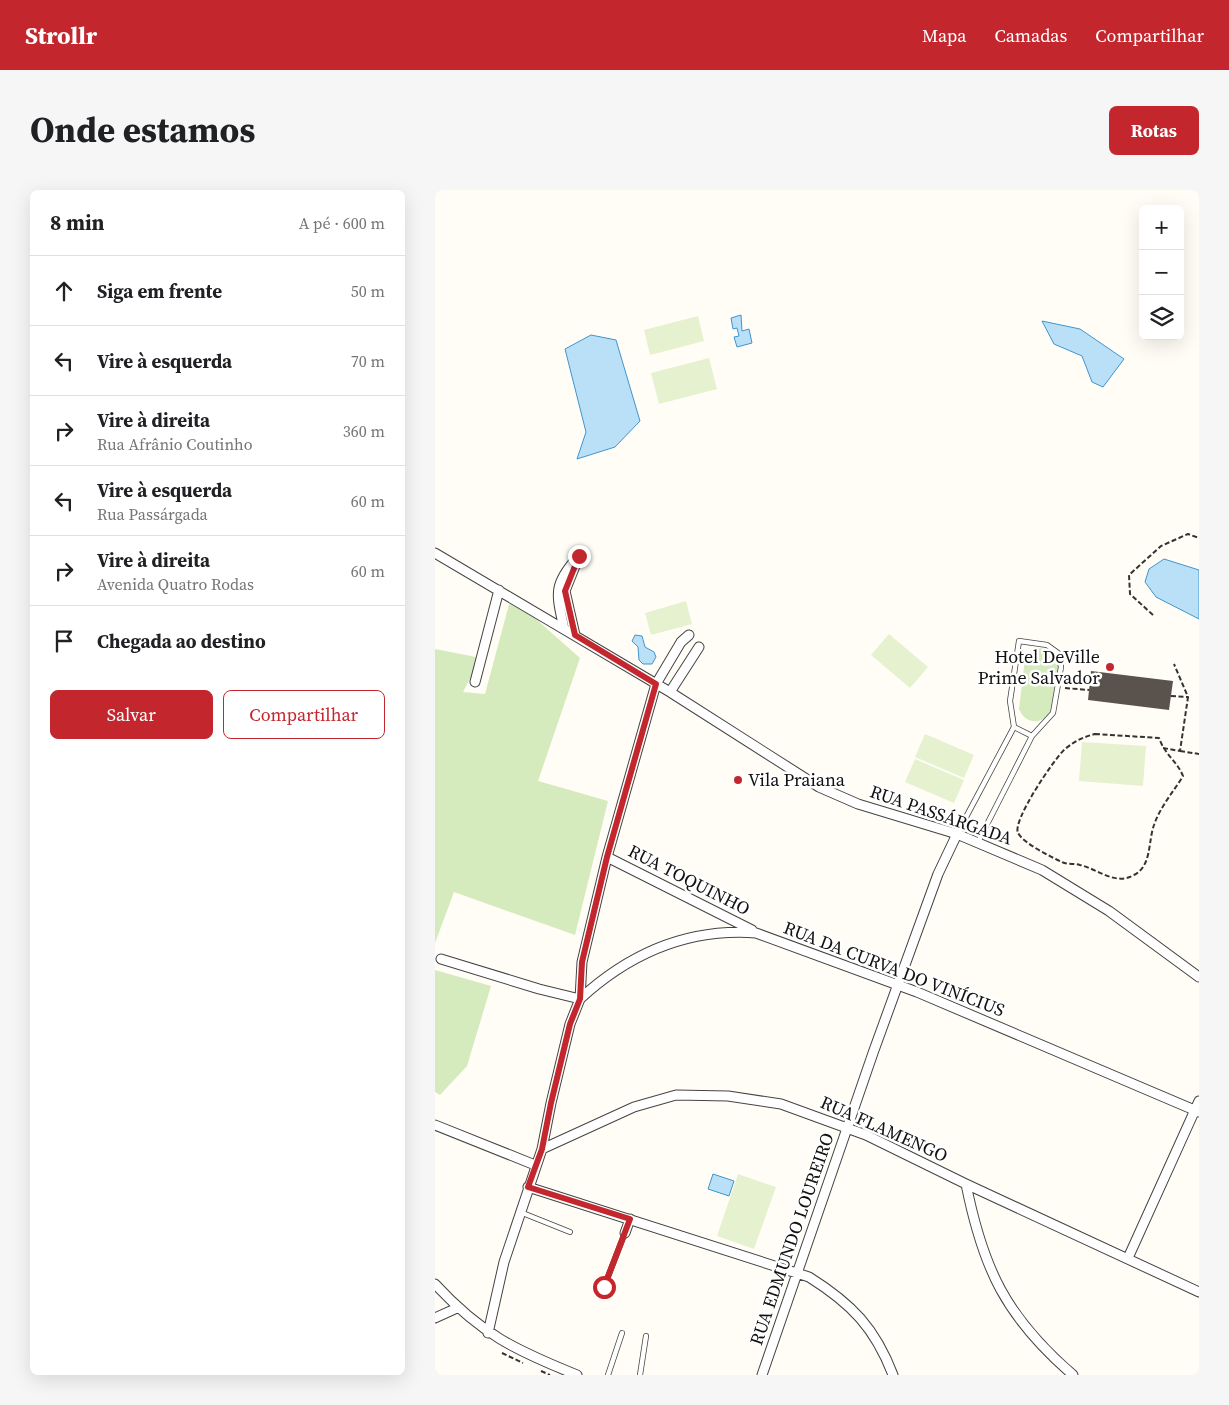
<!DOCTYPE html>
<html lang="pt">
<meta charset="utf-8">
<style>
body{margin:0;font-family:"Source Serif 4",serif;background:#f6f6f6;color:#202124}
.controls{position:absolute;right:15px;top:15px;display:grid;overflow:hidden;border-radius:8px;box-shadow:0 5px 20px #0002}
.controls button{width:45px;height:45px;display:grid;place-items:center;padding:0;border:0;border-bottom:1px solid #e0e0e0;background:#fff;color:#202124;font:25px sans-serif}
.stop{position:absolute;width:15px;height:15px;margin:-11px;border:4px solid #c4262e;border-radius:50%;background:#fff}
.stop.end{background:#c4262e;border-color:#fff;box-shadow:0 1px 5px #0008}
.list{margin:0;padding:0;list-style:none}
h2{display:flex;justify-content:space-between;align-items:center;height:65px;margin:0;padding:0 20px;font-size:21px}
h2 small{font-size:16px;font-weight:400;color:#757577}
.list li{display:grid;grid-template-columns:32px 1fr auto;gap:15px;align-items:center;box-sizing:border-box;height:70px;padding:0 20px;border-top:1px solid #e0e0e0}
.list b{display:block;font-size:19px;white-space:nowrap}
.list p{margin:0;font-size:16px;white-space:nowrap;color:#757577}
.list em{font-size:16px;font-style:normal;color:#757577}
.actions{display:flex;gap:10px;padding:15px 20px}
.actions a{flex:1;padding:11px 0;border:1px solid #c4262e;border-radius:8px;text-align:center;font-size:18px;color:#c4262e}
.actions .main{background:#c4262e;color:#fff}
.icon{flex:none;width:28px;height:28px;fill:none;stroke:currentColor;stroke-width:2;stroke-linecap:round;stroke-linejoin:round}
.map{position:relative;flex:none;width:764px;height:1185px;overflow:hidden;border-radius:8px}
header{display:flex;align-items:center;gap:30px;box-sizing:border-box;height:70px;padding:0 25px;background:#c4262e;color:#fff}
header strong{font-size:24px}
nav{display:flex;gap:28px;margin-inline-start:auto;font-size:18px}
.intro{display:flex;align-items:center;justify-content:space-between;box-sizing:border-box;height:120px;padding:0 30px}
h1{margin:0;font-size:35px}
.button{padding:12px 22px;border-radius:8px;background:#c4262e;color:#fff;font-size:18px;font-weight:700}
main{display:flex;gap:30px;padding:0 30px}
aside{flex:1;background:#fff;border-radius:8px;box-shadow:0 5px 20px #0002}
.map>svg:first-child{display:block}
.green{fill:#d5ebbd}
.pitch{fill:#e6f2cf}
.water{fill:#b9e0f7;stroke:#3f96cf}
.building{fill:#5a524d}
.lines{fill:none;stroke-linecap:round;stroke-linejoin:round}
.lane-casing{stroke:#444;stroke-width:6}
.street-casing{stroke:#444;stroke-width:11}
.path{stroke:#333;stroke-width:2;stroke-dasharray:5 2.5;stroke-linecap:butt}
.lane{stroke:#fff;stroke-width:4.5}
.street{stroke:#fff;stroke-width:9}
.route{stroke:#c4262e;stroke-width:6}
.poi-dot{fill:#c4262e;stroke:#fff;stroke-width:2}
.labels{text-anchor:middle;stroke-width:5;stroke-linejoin:round;paint-order:stroke}
.poi-label{font-size:18px;fill:#111;stroke:#fff;text-anchor:end}
.street-label{font-size:18px;fill:#111;stroke:#fff}
</style>
<header>
<strong>Strollr</strong>
<nav><a>Mapa</a><a>Camadas</a><a>Compartilhar</a></nav>
</header>
<div class="intro"><h1>Onde estamos</h1><a class="button">Rotas</a></div>
<main>
<aside>
<h2>8 min<small>A pé · 600 m</small></h2>
<ul class="list">
<li><svg class="icon" aria-label="ahead" viewBox="0 0 24 24"><path d="M12 20V5M6 11l6-6 6 6"/></svg><div><b>Siga em frente</b></div><em>50 m</em></li>
<li><svg class="icon" aria-label="left" viewBox="0 0 24 24"><path d="M17 20v-9H6M10 6l-5 5 5 5"/></svg><div><b>Vire à esquerda</b></div><em>70 m</em></li>
<li><svg class="icon" aria-label="right" viewBox="0 0 24 24"><path d="M7 20v-9h11M14 6l5 5-5 5"/></svg><div><b>Vire à direita</b><p>Rua Afrânio Coutinho</p></div><em>360 m</em></li>
<li><svg class="icon" aria-label="left" viewBox="0 0 24 24"><path d="M17 20v-9H6M10 6l-5 5 5 5"/></svg><div><b>Vire à esquerda</b><p>Rua Passárgada</p></div><em>60 m</em></li>
<li><svg class="icon" aria-label="right" viewBox="0 0 24 24"><path d="M7 20v-9h11M14 6l5 5-5 5"/></svg><div><b>Vire à direita</b><p>Avenida Quatro Rodas</p></div><em>60 m</em></li>
<li><svg class="icon" aria-label="arrive" viewBox="0 0 24 24"><path d="M6 21V4h12l-3 4 3 4H6"/></svg><div><b>Chegada ao destino</b></div></li>
</ul>
<div class="actions"><a class="main">Salvar</a><a>Compartilhar</a></div>
</aside>
<div class="map">
<svg width="764" height="1185" viewBox="0 0 764 1185">
<rect width="100%" height="100%" fill="#fffdf5"/>
<!-- green -->
<path class="green" d="M76,407L145,468L103,591L173,611L140,745L19,702L0,753V459L46,468L28,502L50,504Z
M602,458L615,459L624,469C622,487 624,534 598,531C590,530 587,525 584,519L590,468Z
M0,780L56,796L32,876L5,905L0,902Z"/>
<!-- pitch -->
<path class="pitch" d="M263,126L269,151L215,165L209,140Z
M274,168L282,199L224,214L216,183Z
M251,411L257,434L216,445L210,423Z
M454,444L493,477L475,498L436,465Z
M490,544L539,565L529,588L480,567Z
M647,552L711,556L708,596L644,591Z
M480,569L529,590L519,613L470,592Z
M303,984L341,997L319,1059L282,1046Z"/>
<!-- water -->
<path class="water" d="M306,125L307,141L314,139L317,153L302,157L299,147L304,146L302,138L298,139L296,128Z
M607,131L645,139L689,169L668,197L657,192L647,166L619,154Z
M156,145L181,150L205,231L180,257L142,269L151,242L130,159Z
M729,369L764,380V429L721,407L710,392L714,379Z
M200,445L207,446L210,457L219,462L221,467L217,474H208L204,470L203,457L197,451Z
M278,984L299,991L294,1006L273,999Z"/>
<!-- building -->
<path class="building" d="M656,481L738,491L734,520L653,510Z"/>
<g class="lines">
<defs>
<path id="lane" d="M522,644L579,537
M543,652L597,546L618,523L626,477L623,463L612,455L584,451L575,511L579,537L597,546
M85,1022L135,1042
M169,1097L190,1043
M173,1185L187,1143
M205,1185L211,1146"/>
<path id="street" d="M0,363L235,502L384,597L423,614L522,644L607,680L674,721L764,787
M129,439C122,405 117,396 142,368
M140,445L130,401L144,366
M40,492L64,400
M235,502L264,457
M172,667L317,740
M6,769L104,799L145,809
M145,809C195,763 253,738 321,743L482,802L764,922
M0,935L100,975
M107,959L199,917L241,905L293,906L346,914L431,945L531,994L764,1102
M531,994C548,1079 571,1127 638,1185
M93,997L374,1087C417,1114 440,1138 458,1185
M190,1043L195,1029
M693,1068L764,911
M0,1094C46,1144 80,1160 142,1185
M0,1128L22,1118
M53,1143L69,1072L107,959L116,913L135,834L145,809L147,772L172,667L221,494L246,452L254,445
M327,1185L438,863L503,684L522,644"/>
</defs>
<!-- lane casing -->
<use href="#lane" class="lane-casing"/>
<!-- street casing -->
<use href="#street" class="street-casing"/>
<!-- path -->
<path class="path" d="M718,425L695,404L694,385L726,356L753,344L764,348
M630,498L654,500
M736,506L753,507
M660,544L724,548C730,565 742,571 748,586C739,601 725,617 719,635C713,651 717,676 699,685C680,696 663,679 645,675C639,673 633,675 627,672C616,667 588,653 583,643C577,631 619,569 630,559C640,551 648,547 660,544Z
M728,558L745,561L753,507L739,474
M745,561L764,564
M67,1163L88,1173
M106,1181L115,1185"/>
<!-- lane -->
<use href="#lane" class="lane"/>
<!-- street -->
<use href="#street" class="street"/>
</g>
<g class="lines">
<!-- route -->
<path class="route" d="M144,366L130,401L140,445L221,494L172,667L147,772L145,809L135,834L116,913L107,959L93,997L195,1029L169,1097"/>
</g>
<!-- markers -->
<g class="poi-dot">
<circle cx="675" cy="477" r="5"/>
<circle cx="303" cy="590" r="5"/>
</g>
<g class="labels">
<!-- poi labels -->
<g class="poi-label">
<text x="665" y="473">Hotel DeVille<tspan x="665" dy="21">Prime Salvador</tspan></text>
<text x="313" y="596" text-anchor="start">Vila Praiana</text>
</g>
<!-- street labels -->
<g class="street-label">
<text transform="translate(506 625) rotate(19)" y="6">RUA PASSÁRGADA</text>
<text transform="translate(254 690) rotate(27)" y="6">RUA TOQUINHO</text>
<text transform="translate(459 779) rotate(21)" y="6">RUA DA CURVA DO VINÍCIUS</text>
<text transform="translate(449 939) rotate(24)" y="6">RUA FLAMENGO</text>
<text transform="translate(357 1049) rotate(-71)" y="6">RUA EDMUNDO LOUREIRO</text>
</g>
</g>
</svg>
<div class="controls">
<button>+</button>
<button>−</button>
<button><svg class="icon" aria-label="layers" viewBox="0 0 24 24"><path d="M12 4l9 5-9 5-9-5zM3 14l9 5 9-5"/></svg></button>
</div>
<div class="stop" style="left:169px;top:1097px"></div>
<div class="stop end" style="left:144px;top:366px"></div>
</div>
</main>
